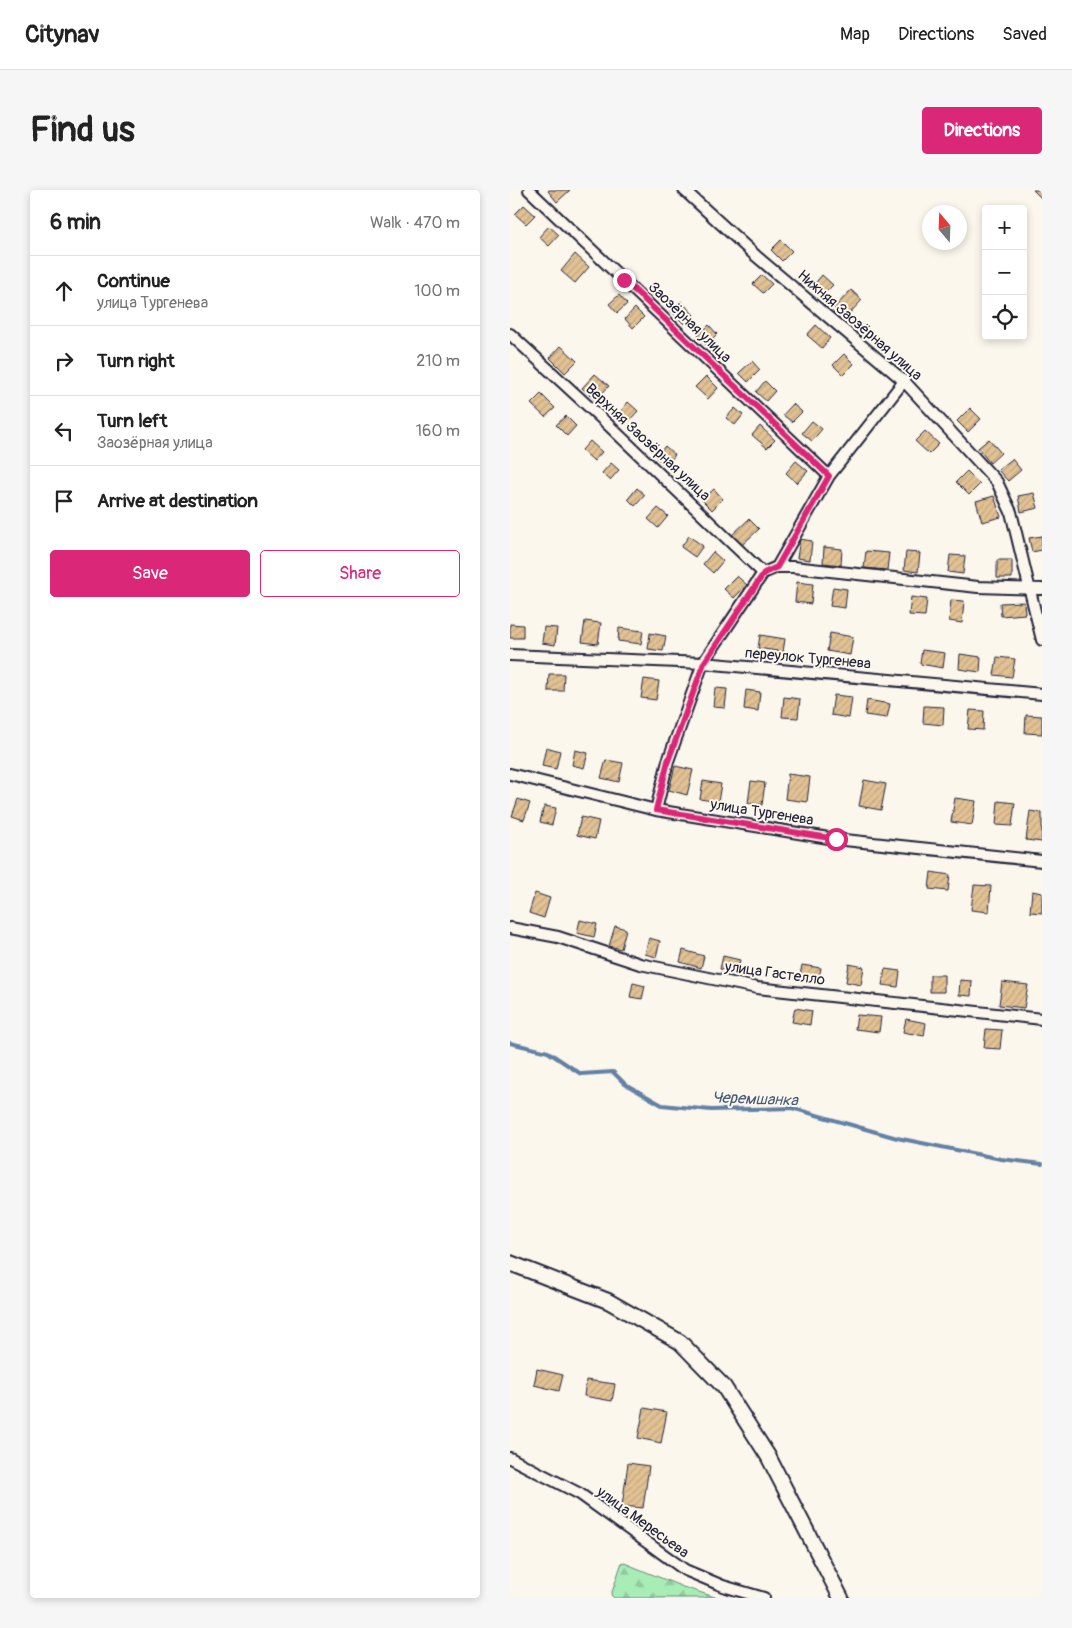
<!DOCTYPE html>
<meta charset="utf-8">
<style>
body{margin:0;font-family:Pangolin,sans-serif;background:#f6f6f6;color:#222}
.controls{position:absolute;right:15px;top:15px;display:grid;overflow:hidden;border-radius:5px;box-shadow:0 2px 8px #0003}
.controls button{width:45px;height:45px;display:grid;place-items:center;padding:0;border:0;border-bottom:1px solid #e0e0e0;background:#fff;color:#222;font:25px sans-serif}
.compass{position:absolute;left:412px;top:15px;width:45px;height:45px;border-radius:50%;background:#fff;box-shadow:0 2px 8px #0003;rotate:341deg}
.stop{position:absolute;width:15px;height:15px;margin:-11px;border:4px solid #db2777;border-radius:50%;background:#fff}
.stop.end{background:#db2777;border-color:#fff;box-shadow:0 1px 5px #0008}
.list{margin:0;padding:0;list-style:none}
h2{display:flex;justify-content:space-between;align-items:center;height:65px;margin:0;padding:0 20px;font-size:21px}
h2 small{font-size:16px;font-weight:400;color:#767676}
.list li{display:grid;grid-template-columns:32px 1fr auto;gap:15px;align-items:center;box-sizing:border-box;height:70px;padding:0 20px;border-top:1px solid #e0e0e0}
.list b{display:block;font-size:19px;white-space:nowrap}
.list p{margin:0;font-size:16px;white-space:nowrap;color:#767676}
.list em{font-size:16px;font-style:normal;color:#767676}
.actions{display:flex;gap:10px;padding:15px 20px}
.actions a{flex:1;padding:11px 0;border:1px solid #db2777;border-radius:5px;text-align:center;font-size:18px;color:#db2777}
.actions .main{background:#db2777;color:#fff}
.icon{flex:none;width:28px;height:28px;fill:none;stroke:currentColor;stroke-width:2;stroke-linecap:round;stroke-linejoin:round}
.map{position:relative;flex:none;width:532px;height:1408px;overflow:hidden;border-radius:5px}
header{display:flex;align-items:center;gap:30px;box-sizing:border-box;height:70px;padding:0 25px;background:#fff;border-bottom:1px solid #e0e0e0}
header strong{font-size:24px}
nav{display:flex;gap:28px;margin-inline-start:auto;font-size:18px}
.intro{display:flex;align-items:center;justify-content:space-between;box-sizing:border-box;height:120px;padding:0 30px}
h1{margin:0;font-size:35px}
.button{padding:12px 22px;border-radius:5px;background:#db2777;color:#fff;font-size:18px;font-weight:700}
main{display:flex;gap:30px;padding:0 30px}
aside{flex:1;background:#fff;border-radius:5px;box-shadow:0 2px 8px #0003}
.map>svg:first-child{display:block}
.forest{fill:url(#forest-firs);stroke:#658778}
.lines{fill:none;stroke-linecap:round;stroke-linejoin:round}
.stream{stroke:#6381a5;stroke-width:4}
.building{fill:url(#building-hatch);stroke:#22223b}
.street-casing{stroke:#22223b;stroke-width:14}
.secondary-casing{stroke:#22223b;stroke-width:18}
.street{stroke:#fbf7ec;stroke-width:10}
.secondary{stroke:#fbf7ec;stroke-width:14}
.route{stroke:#db2777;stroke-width:6}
.labels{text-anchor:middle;stroke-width:4;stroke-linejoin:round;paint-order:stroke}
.street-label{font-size:15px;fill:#22223b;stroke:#fbf7ec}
.water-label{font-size:16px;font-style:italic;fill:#485a79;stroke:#fbf7ec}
</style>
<header>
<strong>Citynav</strong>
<nav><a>Map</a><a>Directions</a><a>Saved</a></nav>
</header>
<div class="intro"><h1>Find us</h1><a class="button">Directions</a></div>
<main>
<aside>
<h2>6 min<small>Walk · 470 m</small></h2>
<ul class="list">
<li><svg class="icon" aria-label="ahead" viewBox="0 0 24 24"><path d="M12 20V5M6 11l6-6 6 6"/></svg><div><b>Continue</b><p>улица Тургенева</p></div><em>100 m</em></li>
<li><svg class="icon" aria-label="right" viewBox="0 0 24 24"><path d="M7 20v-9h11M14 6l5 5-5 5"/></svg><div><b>Turn right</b></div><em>210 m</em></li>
<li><svg class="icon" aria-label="left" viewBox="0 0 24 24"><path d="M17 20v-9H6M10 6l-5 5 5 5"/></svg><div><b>Turn left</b><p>Заозёрная улица</p></div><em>160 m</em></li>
<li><svg class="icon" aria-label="arrive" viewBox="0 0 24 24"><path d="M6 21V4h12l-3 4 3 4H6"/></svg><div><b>Arrive at destination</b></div></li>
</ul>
<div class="actions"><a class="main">Save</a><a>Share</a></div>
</aside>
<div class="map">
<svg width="532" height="1408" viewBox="0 0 532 1408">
<defs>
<pattern id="forest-firs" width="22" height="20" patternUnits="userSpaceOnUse" patternTransform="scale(1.25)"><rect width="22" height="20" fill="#a8ecb6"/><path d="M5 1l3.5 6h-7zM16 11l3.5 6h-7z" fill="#90ca9d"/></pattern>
<pattern id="building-hatch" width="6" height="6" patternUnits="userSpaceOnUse" patternTransform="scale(1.25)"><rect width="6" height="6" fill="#e2c294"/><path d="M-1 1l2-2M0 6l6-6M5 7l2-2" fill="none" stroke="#c2a680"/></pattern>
</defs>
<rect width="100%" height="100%" fill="#fbf7ec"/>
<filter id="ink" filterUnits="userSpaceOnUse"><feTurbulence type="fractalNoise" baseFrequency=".02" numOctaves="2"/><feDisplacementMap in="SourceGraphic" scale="10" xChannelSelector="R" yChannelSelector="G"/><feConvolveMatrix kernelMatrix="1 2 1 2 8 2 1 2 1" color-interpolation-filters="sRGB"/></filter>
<g filter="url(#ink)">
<!-- forest -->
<path class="forest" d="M112,1372L173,1397L208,1408H104L101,1405Z"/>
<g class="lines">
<!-- stream -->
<path class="stream" d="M0,853L38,862L71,884L103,882L115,894L152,915L201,920L282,918L387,948L491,969L532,974"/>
</g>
<!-- building -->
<path class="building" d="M39,0H60L47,12L38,1Z
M523,0H532V9Z
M14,15L25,25L16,34L5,24Z
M39,36L49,45L39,56L29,47Z
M271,50L282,61L272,71L261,60Z
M65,64L79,77L65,93L51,81Z
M252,85L262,94L253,103L243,94Z
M312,85L323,95L312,106L302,97Z
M341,100L352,110L335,128L324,118Z
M109,105L117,114L107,123L99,114Z
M171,111L184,125L174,134L161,121Z
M125,118L134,127L123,138L115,129Z
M199,135L207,144L196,155L188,146Z
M306,135L320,148L312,158L297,145Z
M51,156L67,171L55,183L40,168Z
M334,164L344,174L333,185L323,175Z
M242,171L250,180L238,192L229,183Z
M85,184L99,196L86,210L72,198Z
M196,186L208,198L198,209L185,197Z
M255,191L265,201L256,211L246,202Z
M31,204L45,218L35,227L21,214Z
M118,212L128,221L115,235L106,227Z
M283,214L292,222L282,232L273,225Z
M225,218L233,225L225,235L216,228Z
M460,218L471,229L458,242L447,231Z
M56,226L66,236L57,246L46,235Z
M302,231L312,239L302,251L292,243Z
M250,236L265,250L257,258L242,245Z
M415,241L429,254L419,264L405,251Z
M479,249L491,263L480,273L468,258Z
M80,251L92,262L84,271L72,260Z
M155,256L165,265L156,276L146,267Z
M502,269L511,280L498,291L488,280Z
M286,271L298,281L287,293L276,283Z
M101,273L109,280L100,290L92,283Z
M457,281L470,294L459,305L446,292Z
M127,298L135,305L125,316L118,309Z
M204,299L213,309L202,320L192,310Z
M524,303L528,318L511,322L508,306Z
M484,306L491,327L472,332L466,311Z
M148,318L158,326L148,338L138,329Z
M239,329L249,339L232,355L222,345Z
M179,346L193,356L185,367L171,357Z
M532,346V360L522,362L519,348Z
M290,349L302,351L300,370L287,368Z
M314,357L332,359L331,375L313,373Z
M356,361L379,363L377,380L354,378Z
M203,362L213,371L203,383L193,374Z
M396,362L410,363L408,382L394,380Z
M440,365L455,366L453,384L438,382Z
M487,370H502V388H487Z
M227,386L237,395L224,408L214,399Z
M287,392L303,394L301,414L285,412Z
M323,397L337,399L335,418L320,416Z
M401,407L417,409L415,426L399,425Z
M441,410L454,411L452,433L439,431Z
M514,412L515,424L491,426L490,413Z
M75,431L91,433L88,454L72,452Z
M0,434L13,435V448H0Z
M34,437L47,438L45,455L32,453Z
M109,438L133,441L131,454L108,451Z
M140,443L156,446L153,461L138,459Z
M320,443L343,447L340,465L317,461Z
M250,445L275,449L273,462L248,458Z
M412,460L435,463L433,478L410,474Z
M450,464L471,467L470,482L449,479Z
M487,467L505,469L502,487L484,485Z
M39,484H54L53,501H38Z
M134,489L149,491L146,510L131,508Z
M205,498L217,499L215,518L203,517Z
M236,500L250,502L248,521L234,519Z
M324,505L342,507L339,528L321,525Z
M274,507L290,509L288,528L272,527Z
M357,510L380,514L377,528L355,525Z
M414,516L434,517L433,535L413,533Z
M460,520L474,521L473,540L458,539Z
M516,525L532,526V544L515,543Z
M36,557L50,561L46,579L32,576Z
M65,560L78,563L74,578L62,575Z
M96,570L113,573L109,592L91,588Z
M165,576L183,580L177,605L159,600Z
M278,584L300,587L297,612L275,609Z
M354,590L376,594L371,620L349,616Z
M193,591L211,594L208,612L190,609Z
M241,591L255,593L252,615L238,613Z
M445,608L466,611L462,635L441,632Z
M8,609L20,613L14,630L2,626Z
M488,611L505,613L502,636L486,635Z
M34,616L46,618L42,635L30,632Z
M520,621L532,623V652L516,650Z
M71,627L89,631L85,649L67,645Z
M421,682L440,685L438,701L419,699Z
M464,695L481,696L479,722L461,720Z
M522,701L532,703V723L520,722Z
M25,703L40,708L34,728L19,723Z
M70,730L87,734L84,747L67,743Z
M105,736L116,739L111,759L99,756Z
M139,748L150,751L146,767L135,764Z
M173,760L194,766L191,778L170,772Z
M213,766L230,770L227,783L210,779Z
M339,774L354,777L351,795L336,792Z
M292,775L311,778L308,793L289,790Z
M375,779L390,781L388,797L372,795Z
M420,785H434V802H420Z
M450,790L462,791L461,806L449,805Z
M492,792L518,795L514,818L489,815Z
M123,793L135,796L132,809L120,807Z
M285,818L302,821L300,835L282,832Z
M347,825L371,827L369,842L345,839Z
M396,829L416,833L414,846L393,842Z
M476,839L492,840L490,859L474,858Z
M27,1179L53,1185L49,1201L24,1195Z
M76,1190L105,1194L102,1211L74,1206Z
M134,1218L157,1222L151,1253L128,1248Z
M118,1273L139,1276L133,1318L112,1316Z"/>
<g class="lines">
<defs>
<path id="street" d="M19,0L319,286
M174,0L246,66L394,191L487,292L501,322L532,450
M0,144L90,227L253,383
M267,377H283L468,397L532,399
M0,465L193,473L532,504
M0,584L146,620L325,649L532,671
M146,620L158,571L193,473L253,383L267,377L319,286L394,191
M0,738L48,747L130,774L247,798L532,829
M0,1268L70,1304L175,1380L213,1396L254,1408"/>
<path id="secondary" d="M0,1073L98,1111L170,1152L214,1197L258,1266L331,1408"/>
</defs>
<!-- street casing -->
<use href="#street" class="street-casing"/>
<!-- secondary casing -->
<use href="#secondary" class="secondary-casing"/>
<!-- street -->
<use href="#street" class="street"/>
<!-- secondary -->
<use href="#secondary" class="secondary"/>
</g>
</g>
<g class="lines" filter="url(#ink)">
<!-- route -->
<path class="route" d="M114,90L319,286L267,377L254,383L194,473L158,571L146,620L326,649"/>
</g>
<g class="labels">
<!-- street labels -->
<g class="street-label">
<text transform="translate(180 132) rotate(44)" y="5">Заозёрная улица</text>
<text transform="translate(350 135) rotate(41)" y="5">Нижняя Заозёрная улица</text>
<text transform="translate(138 252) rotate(43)" y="5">Верхняя Заозёрная улица</text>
<text transform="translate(298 468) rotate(5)" y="5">переулок Тургенева</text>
<text transform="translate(252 622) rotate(9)" y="5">улица Тургенева</text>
<text transform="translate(265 783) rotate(8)" y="5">улица Гастелло</text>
<text transform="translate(133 1332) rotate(36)" y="5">улица Мересьева</text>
</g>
<!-- water labels -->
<g class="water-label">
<text transform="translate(245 908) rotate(2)" y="6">Черемшанка</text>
</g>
</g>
</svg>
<div class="controls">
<button>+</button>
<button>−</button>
<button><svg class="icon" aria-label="locate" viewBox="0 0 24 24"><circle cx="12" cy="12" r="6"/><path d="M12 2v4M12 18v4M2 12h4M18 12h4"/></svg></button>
</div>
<svg class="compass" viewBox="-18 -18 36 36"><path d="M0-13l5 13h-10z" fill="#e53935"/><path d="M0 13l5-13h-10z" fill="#767676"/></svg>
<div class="stop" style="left:326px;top:649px"></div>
<div class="stop end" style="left:114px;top:90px"></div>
</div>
</main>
